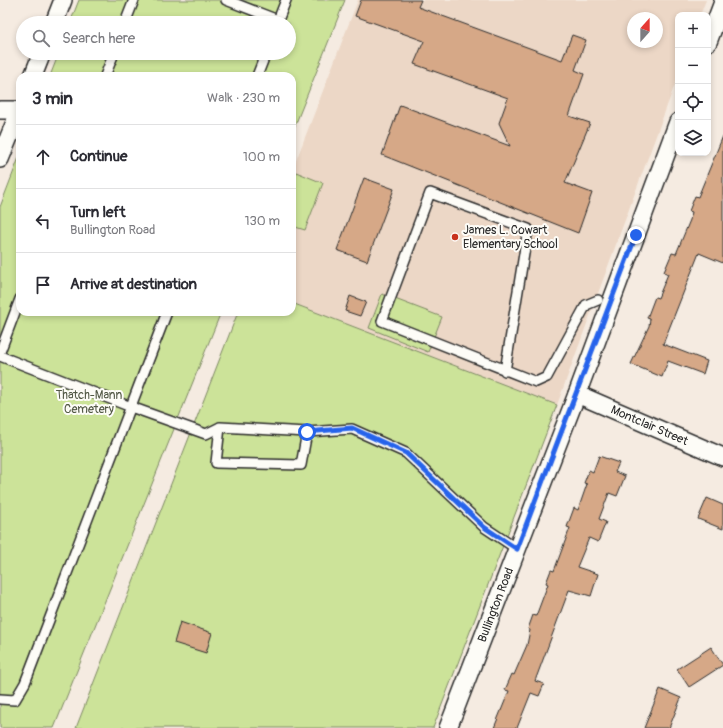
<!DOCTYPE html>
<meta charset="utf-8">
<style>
body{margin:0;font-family:Pangolin,sans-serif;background:#f7f7f7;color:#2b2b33}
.controls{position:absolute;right:12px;top:12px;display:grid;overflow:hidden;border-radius:8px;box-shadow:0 2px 6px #0003}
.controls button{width:36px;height:36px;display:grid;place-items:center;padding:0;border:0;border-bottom:1px solid #e1e1e2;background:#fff;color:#2b2b33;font:20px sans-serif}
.compass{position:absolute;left:627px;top:12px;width:36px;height:36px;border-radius:50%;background:#fff;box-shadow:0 2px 6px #0003;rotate:21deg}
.stop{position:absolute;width:12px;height:12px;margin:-9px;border:3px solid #2563eb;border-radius:50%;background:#fff}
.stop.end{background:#2563eb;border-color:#fff;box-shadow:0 1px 4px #0008}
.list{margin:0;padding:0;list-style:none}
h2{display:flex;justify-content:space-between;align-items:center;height:52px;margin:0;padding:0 16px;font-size:17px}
h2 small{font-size:13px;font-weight:400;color:#7c7c81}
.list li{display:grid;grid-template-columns:26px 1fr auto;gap:12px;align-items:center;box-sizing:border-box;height:64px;padding:0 16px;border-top:1px solid #e1e1e2}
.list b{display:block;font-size:15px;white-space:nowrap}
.list p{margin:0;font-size:13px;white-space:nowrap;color:#7c7c81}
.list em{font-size:13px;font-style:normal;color:#7c7c81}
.icon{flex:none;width:22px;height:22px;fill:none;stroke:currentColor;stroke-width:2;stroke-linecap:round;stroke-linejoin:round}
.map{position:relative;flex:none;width:723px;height:728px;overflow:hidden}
.search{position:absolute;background:#fff;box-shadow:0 2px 6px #0003;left:16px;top:16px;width:280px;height:44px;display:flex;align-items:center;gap:10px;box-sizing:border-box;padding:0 14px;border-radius:22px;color:#7c7c81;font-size:15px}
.panel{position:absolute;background:#fff;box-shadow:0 2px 6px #0003;left:16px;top:72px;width:280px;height:244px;border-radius:12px}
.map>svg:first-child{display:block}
.built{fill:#ecd7c6;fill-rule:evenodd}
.green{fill:#cce399;stroke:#7c8762}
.building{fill:#d6a887;stroke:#2b2b2b}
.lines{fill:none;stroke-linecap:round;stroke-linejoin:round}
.lane-casing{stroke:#2b2b2b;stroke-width:12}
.street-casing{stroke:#2b2b2b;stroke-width:20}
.lane{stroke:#fdfcf7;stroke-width:9}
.street{stroke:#fdfcf7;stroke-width:17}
.route{stroke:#2563eb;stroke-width:5}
.poi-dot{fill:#c8321e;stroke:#fdfcf7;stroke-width:1.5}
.labels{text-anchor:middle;stroke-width:4;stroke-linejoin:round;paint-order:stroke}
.poi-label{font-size:12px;fill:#2b2b2b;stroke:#fdfcf7;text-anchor:start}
.park-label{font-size:12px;fill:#535946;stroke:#fdfcf7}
.street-label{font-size:12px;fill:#2b2b2b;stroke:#fdfcf7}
</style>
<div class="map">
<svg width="723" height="728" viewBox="0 0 723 728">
<rect width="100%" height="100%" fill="#f5ebe1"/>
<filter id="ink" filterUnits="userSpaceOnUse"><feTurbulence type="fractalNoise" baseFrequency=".025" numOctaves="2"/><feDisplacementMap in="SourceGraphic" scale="8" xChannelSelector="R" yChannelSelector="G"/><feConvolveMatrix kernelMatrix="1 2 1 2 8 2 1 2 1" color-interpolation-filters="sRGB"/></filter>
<g filter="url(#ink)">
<!-- built -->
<path class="built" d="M358,0H706L700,15H678V76L557,405L292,303V171ZM633,18H657V42H633Z"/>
<!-- green -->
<path class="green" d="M79,0H345L292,133V76H50L59,53H289V23H70Z
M20,155V312H221L54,728H0V207Z
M296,172L323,183L305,230L292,226V183Z
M382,294L442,317L428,352L369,328Z
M292,303L557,405L433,728H76L238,312H292Z"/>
<!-- building -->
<path class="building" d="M361,0H421L418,7L562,60L572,35L586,40L575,70L584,74L569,116L590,123L565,183L592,193L578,233L382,155L400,105L510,146L499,123L508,98L414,64L424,41L355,16Z
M723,136V263L699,253L663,344L707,361L703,374L668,361L662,377L631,364L649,326L650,319L647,318L655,297L658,298L668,274L664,272L672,253L676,254L690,220L692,212L689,211L695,196L698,197Z
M364,178L394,189L367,261L337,250Z
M350,296L366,302L360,316L345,311Z
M599,456L619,463L615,472L625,476L617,496L609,493L599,519L606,522L598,542L589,538L577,567L598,574L591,596L569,590L535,681L544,684L539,696L531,693L517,728H494L509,691L505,690L512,674L514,675L527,645L530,630L528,629L533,615L536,616L548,584L546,583L551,570L554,571L570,528L567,527L574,508L578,510L587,484L584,483L589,470L593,472Z
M707,498L723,505V529L698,519Z
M180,622L212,633L206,653L174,643Z
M711,647L723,665L689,687L677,669Z
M660,689L681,698L669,728H644Z"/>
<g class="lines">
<defs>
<path id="lane" d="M226,0L278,20
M125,23L134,0
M277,23L286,0
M105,76L114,53
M257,76L266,53
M0,352L20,299
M0,356L131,407L206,434L220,427
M505,371L528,229L430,193L382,321L536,382L547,377L586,305L598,300
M307,432L301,465L216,463L220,427L307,432L352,429L406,453L484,527L517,549
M0,699L15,700L25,683L167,312"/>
<g id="street">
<path d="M54,23L63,0"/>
<path d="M708,42L723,2"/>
<path d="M33,76L42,53"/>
<path d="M0,110H20L0,159"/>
<path id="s1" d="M577,394L723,457"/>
<path id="s2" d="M448,728L577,394L678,122"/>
</g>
</defs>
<!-- lane casing -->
<use href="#lane" class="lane-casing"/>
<!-- street casing -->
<use href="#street" class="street-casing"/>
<!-- lane -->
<use href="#lane" class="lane"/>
<!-- street -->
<use href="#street" class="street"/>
</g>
</g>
<g class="lines" filter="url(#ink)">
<!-- route -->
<path class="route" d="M307,432L352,428L406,453L484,527L517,549L636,235"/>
</g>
<!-- markers -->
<circle class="poi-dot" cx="455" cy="237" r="4"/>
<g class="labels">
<!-- poi labels -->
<g class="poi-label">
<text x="463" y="234">James L. Cowart<tspan x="463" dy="14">Elementary School</tspan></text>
</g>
<!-- park labels -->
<g class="park-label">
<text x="89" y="399">Thatch-Mann<tspan x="89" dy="14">Cemetery</tspan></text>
</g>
<!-- street labels -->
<g class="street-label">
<text dy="4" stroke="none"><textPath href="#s1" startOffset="79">Montclair Street</textPath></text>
<text dy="4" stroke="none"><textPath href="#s2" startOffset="132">Bullington Road</textPath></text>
</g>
</g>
</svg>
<div class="controls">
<button>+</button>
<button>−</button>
<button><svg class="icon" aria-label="locate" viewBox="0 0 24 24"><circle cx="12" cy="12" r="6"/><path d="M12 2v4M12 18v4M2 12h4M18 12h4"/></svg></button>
<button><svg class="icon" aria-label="layers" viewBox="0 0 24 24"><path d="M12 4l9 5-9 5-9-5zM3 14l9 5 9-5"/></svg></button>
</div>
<svg class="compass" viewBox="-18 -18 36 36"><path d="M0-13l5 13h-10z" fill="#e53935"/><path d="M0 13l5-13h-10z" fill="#7c7c81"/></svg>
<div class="stop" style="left:307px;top:432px"></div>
<div class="stop end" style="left:636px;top:235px"></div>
<div class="search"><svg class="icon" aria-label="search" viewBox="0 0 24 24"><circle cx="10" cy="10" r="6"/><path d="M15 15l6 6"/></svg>Search here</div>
<section class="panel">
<h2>3 min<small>Walk · 230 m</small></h2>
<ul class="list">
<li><svg class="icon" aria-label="ahead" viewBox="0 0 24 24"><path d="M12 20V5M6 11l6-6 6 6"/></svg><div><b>Continue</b></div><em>100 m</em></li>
<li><svg class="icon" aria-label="left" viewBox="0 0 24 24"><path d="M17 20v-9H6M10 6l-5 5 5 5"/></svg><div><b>Turn left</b><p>Bullington Road</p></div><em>130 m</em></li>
<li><svg class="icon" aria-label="arrive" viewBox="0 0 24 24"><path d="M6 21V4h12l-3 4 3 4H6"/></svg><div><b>Arrive at destination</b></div></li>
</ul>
</section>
</div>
